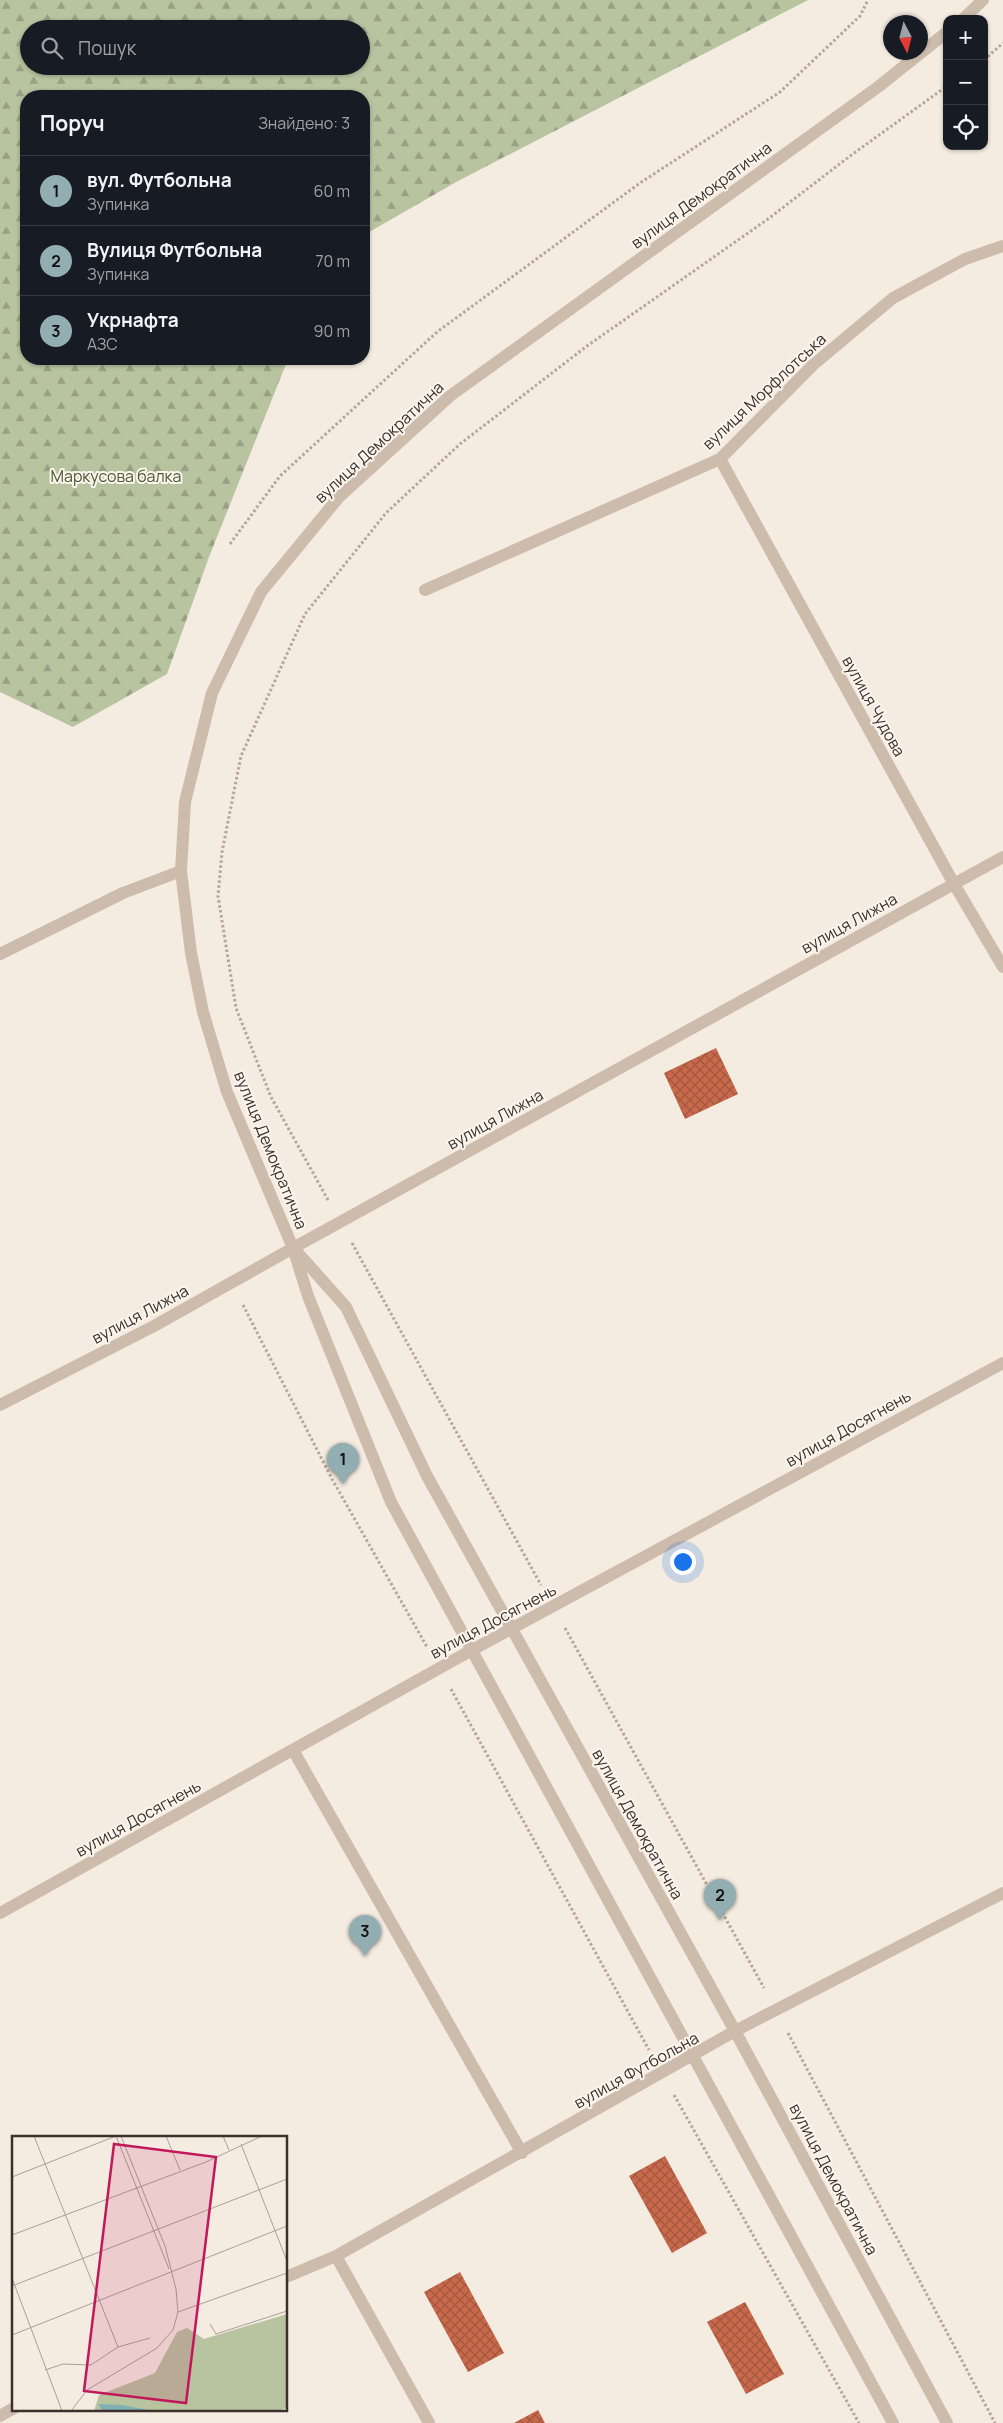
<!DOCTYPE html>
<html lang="uk">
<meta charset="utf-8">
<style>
body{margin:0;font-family:Manrope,sans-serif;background:#20242c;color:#f1f3f6}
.controls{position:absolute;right:15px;top:15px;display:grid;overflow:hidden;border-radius:10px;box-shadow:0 1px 4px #0004}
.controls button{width:45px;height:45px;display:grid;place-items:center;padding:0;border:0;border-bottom:1px solid #363941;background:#171b24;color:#f1f3f6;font:25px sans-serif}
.compass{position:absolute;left:883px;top:15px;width:45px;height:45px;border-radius:50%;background:#171b24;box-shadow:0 1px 4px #0004;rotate:173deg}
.you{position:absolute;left:682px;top:1561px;width:18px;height:18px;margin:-12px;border:4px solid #fff;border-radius:50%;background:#1a73e8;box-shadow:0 0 0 8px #1a73e833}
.badge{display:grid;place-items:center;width:32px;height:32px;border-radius:50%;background:#92aeb2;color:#111;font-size:16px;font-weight:700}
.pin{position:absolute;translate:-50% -41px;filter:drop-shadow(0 1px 2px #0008)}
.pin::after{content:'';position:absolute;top:26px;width:18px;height:15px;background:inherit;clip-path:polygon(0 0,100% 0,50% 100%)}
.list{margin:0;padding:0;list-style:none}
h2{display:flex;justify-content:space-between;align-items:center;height:65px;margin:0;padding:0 20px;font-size:21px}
h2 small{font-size:16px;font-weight:400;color:#9ea1a6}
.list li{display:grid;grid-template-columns:32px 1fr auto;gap:15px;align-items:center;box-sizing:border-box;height:70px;padding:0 20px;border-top:1px solid #363941}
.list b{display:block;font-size:19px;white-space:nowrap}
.list p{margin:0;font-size:16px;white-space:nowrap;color:#9ea1a6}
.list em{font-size:16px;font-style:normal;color:#9ea1a6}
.icon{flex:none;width:28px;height:28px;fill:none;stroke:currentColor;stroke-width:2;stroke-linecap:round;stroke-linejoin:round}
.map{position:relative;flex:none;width:1003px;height:2423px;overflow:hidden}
.search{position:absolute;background:#171b24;box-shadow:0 1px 4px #0004;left:20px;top:20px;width:350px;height:55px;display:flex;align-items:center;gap:12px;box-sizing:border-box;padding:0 18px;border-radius:28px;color:#9ea1a6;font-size:19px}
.panel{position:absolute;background:#171b24;box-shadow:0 1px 4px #0004;left:20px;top:90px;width:350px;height:275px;border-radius:20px}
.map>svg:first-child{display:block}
.forest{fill:url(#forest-firs);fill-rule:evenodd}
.building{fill:url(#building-cross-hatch)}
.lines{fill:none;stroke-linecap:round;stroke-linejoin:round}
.path{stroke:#b9a596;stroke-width:3;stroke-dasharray:2.5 2.5;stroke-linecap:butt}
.service{stroke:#cdbbac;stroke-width:12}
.minor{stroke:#cdbbac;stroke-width:12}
.tertiary{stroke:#cdbbac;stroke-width:12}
.labels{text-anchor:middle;stroke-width:4;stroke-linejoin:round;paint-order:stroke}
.street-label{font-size:16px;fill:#3b302b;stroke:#fbf5ee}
.park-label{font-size:16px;fill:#4a5a2e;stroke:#fbf5ee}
.inset-road{fill:none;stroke:#aaa098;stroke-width:1}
.view{fill:#c2185b;fill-opacity:0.15;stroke:#c2185b;stroke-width:2.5}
.inset-edge{fill:none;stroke:#3b302b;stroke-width:2.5}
</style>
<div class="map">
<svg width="1003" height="2423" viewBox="0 0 1003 2423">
<defs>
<pattern id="forest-firs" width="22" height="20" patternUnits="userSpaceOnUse" patternTransform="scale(1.25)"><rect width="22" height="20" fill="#b8c4a0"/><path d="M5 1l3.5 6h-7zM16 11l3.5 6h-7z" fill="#97a083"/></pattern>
<pattern id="building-cross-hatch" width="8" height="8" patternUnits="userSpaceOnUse" patternTransform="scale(1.25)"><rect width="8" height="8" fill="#c8694b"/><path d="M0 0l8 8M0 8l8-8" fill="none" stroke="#a4573f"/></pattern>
</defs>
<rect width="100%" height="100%" fill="#f4ebe1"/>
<!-- forest -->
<path class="forest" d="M0,0H808L458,181L364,235V96H26V359H288L209,557L167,674L73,727L0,692ZM29,29H361V66H29Z"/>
<!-- building -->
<path class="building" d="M716,1048L738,1094L685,1119L664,1073Z
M665,2156L707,2233L672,2253L629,2176Z
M460,2272L504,2353L468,2372L424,2292Z
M745,2302L784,2374L746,2394L707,2322Z
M538,2410L545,2423H514Z"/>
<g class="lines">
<!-- path -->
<path class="path" d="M984,60L1003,43
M230,544L280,476L437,332L640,183L780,92L860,16L868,0
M328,1200L271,1097L236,1008L218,896L222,852L241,756L305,614L386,513L460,444L587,346L768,219L850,156L947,86
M352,1243L541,1585
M243,1305L332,1479L427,1647
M565,1628L764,1988
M451,1689L649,2050
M788,2033L995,2423
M674,2095L859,2423"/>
<!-- service -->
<path class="service" d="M293,1750L522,2153"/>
<!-- minor -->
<path class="minor" d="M720,459L954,884L1003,967
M425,590L720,459L813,365L893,298L965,259L1003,246
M293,1248L1003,857
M0,1913L472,1650L1003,1363
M336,2256L429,2423
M286,2277L336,2256L735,2031L1003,1893
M0,2416L14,2408"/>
<!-- tertiary -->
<path class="tertiary" d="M963,19L983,0
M0,954L123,893L181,871
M297,1252L346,1307L427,1476L735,2031L947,2423
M0,1405L154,1326L293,1248
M893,2423L391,1502L308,1296L293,1248L227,1092L203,1012L191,953L181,871L185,802L212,693L261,592L339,497L450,396L878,87L947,32"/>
</g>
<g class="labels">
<!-- street labels -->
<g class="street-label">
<text transform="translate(701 195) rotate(-36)" y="6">вулиця Демократична</text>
<text transform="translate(764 391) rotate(-43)" y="6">вулиця Морфлотська</text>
<text transform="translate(379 442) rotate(-43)" y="6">вулиця Демократична</text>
<text transform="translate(874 706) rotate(61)" y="6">вулиця Чудова</text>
<text transform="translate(849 923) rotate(-29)" y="6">вулиця Лижна</text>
<text transform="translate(495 1119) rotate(-29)" y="6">вулиця Лижна</text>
<text transform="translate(271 1150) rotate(68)" y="6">вулиця Демократична</text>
<text transform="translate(140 1314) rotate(-28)" y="6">вулиця Лижна</text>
<text transform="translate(848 1428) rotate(-29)" y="6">вулиця Досягнень</text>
<text transform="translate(493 1621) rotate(-28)" y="6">вулиця Досягнень</text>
<text transform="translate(138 1818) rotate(-29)" y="6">вулиця Досягнень</text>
<text transform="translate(638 1824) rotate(61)" y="6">вулиця Демократична</text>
<text transform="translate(636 2070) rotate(-29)" y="6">вулиця Футбольна</text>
<text transform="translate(834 2179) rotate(62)" y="6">вулиця Демократична</text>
</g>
<!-- park labels -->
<g class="park-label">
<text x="116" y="482">Маркусова балка</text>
</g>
</g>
<!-- overview -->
<g transform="translate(12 2136)">
<rect width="275" height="275" fill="#f4ebe1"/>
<path d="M275,178V272L265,275H82L87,259L143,237L165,196L175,192L192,203Z" fill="#b8c4a0"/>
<path d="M86,268L110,269L142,275H91Z" fill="#7fb0b2"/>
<path class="inset-road" d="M22,0L106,211M104,0L157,133M154,0L168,34M211,0L217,14M229,8L275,125M0,41L104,0M0,99L194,26L250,0M0,142L50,275M0,150L275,43M166,176L275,137M198,188L204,198L275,175M0,199L275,90M33,234L51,228L79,229L106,211L138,202M59,275L75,254L145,212L161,194L166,176L164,153L153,110L109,0"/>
<path class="view" d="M102,8L204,21L174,267L72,255Z"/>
<rect width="275" height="275" class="inset-edge"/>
</g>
</svg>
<div class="controls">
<button>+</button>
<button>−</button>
<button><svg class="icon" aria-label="locate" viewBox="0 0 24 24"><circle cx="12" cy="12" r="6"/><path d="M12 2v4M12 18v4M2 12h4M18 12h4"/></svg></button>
</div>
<svg class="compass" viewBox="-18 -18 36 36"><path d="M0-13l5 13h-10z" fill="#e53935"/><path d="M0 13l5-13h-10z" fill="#9ea1a6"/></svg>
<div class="you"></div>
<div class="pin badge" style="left:343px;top:1484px">1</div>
<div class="pin badge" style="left:720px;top:1920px">2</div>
<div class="pin badge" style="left:365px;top:1956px">3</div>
<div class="search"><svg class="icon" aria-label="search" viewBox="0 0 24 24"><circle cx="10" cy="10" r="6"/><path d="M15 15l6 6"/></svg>Пошук</div>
<section class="panel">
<h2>Поруч<small>Знайдено: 3</small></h2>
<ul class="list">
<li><span class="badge">1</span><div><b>вул. Футбольна</b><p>Зупинка</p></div><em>60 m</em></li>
<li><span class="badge">2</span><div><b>Вулиця Футбольна</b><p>Зупинка</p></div><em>70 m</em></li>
<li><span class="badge">3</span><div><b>Укрнафта</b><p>АЗС</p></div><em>90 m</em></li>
</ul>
</section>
</div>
